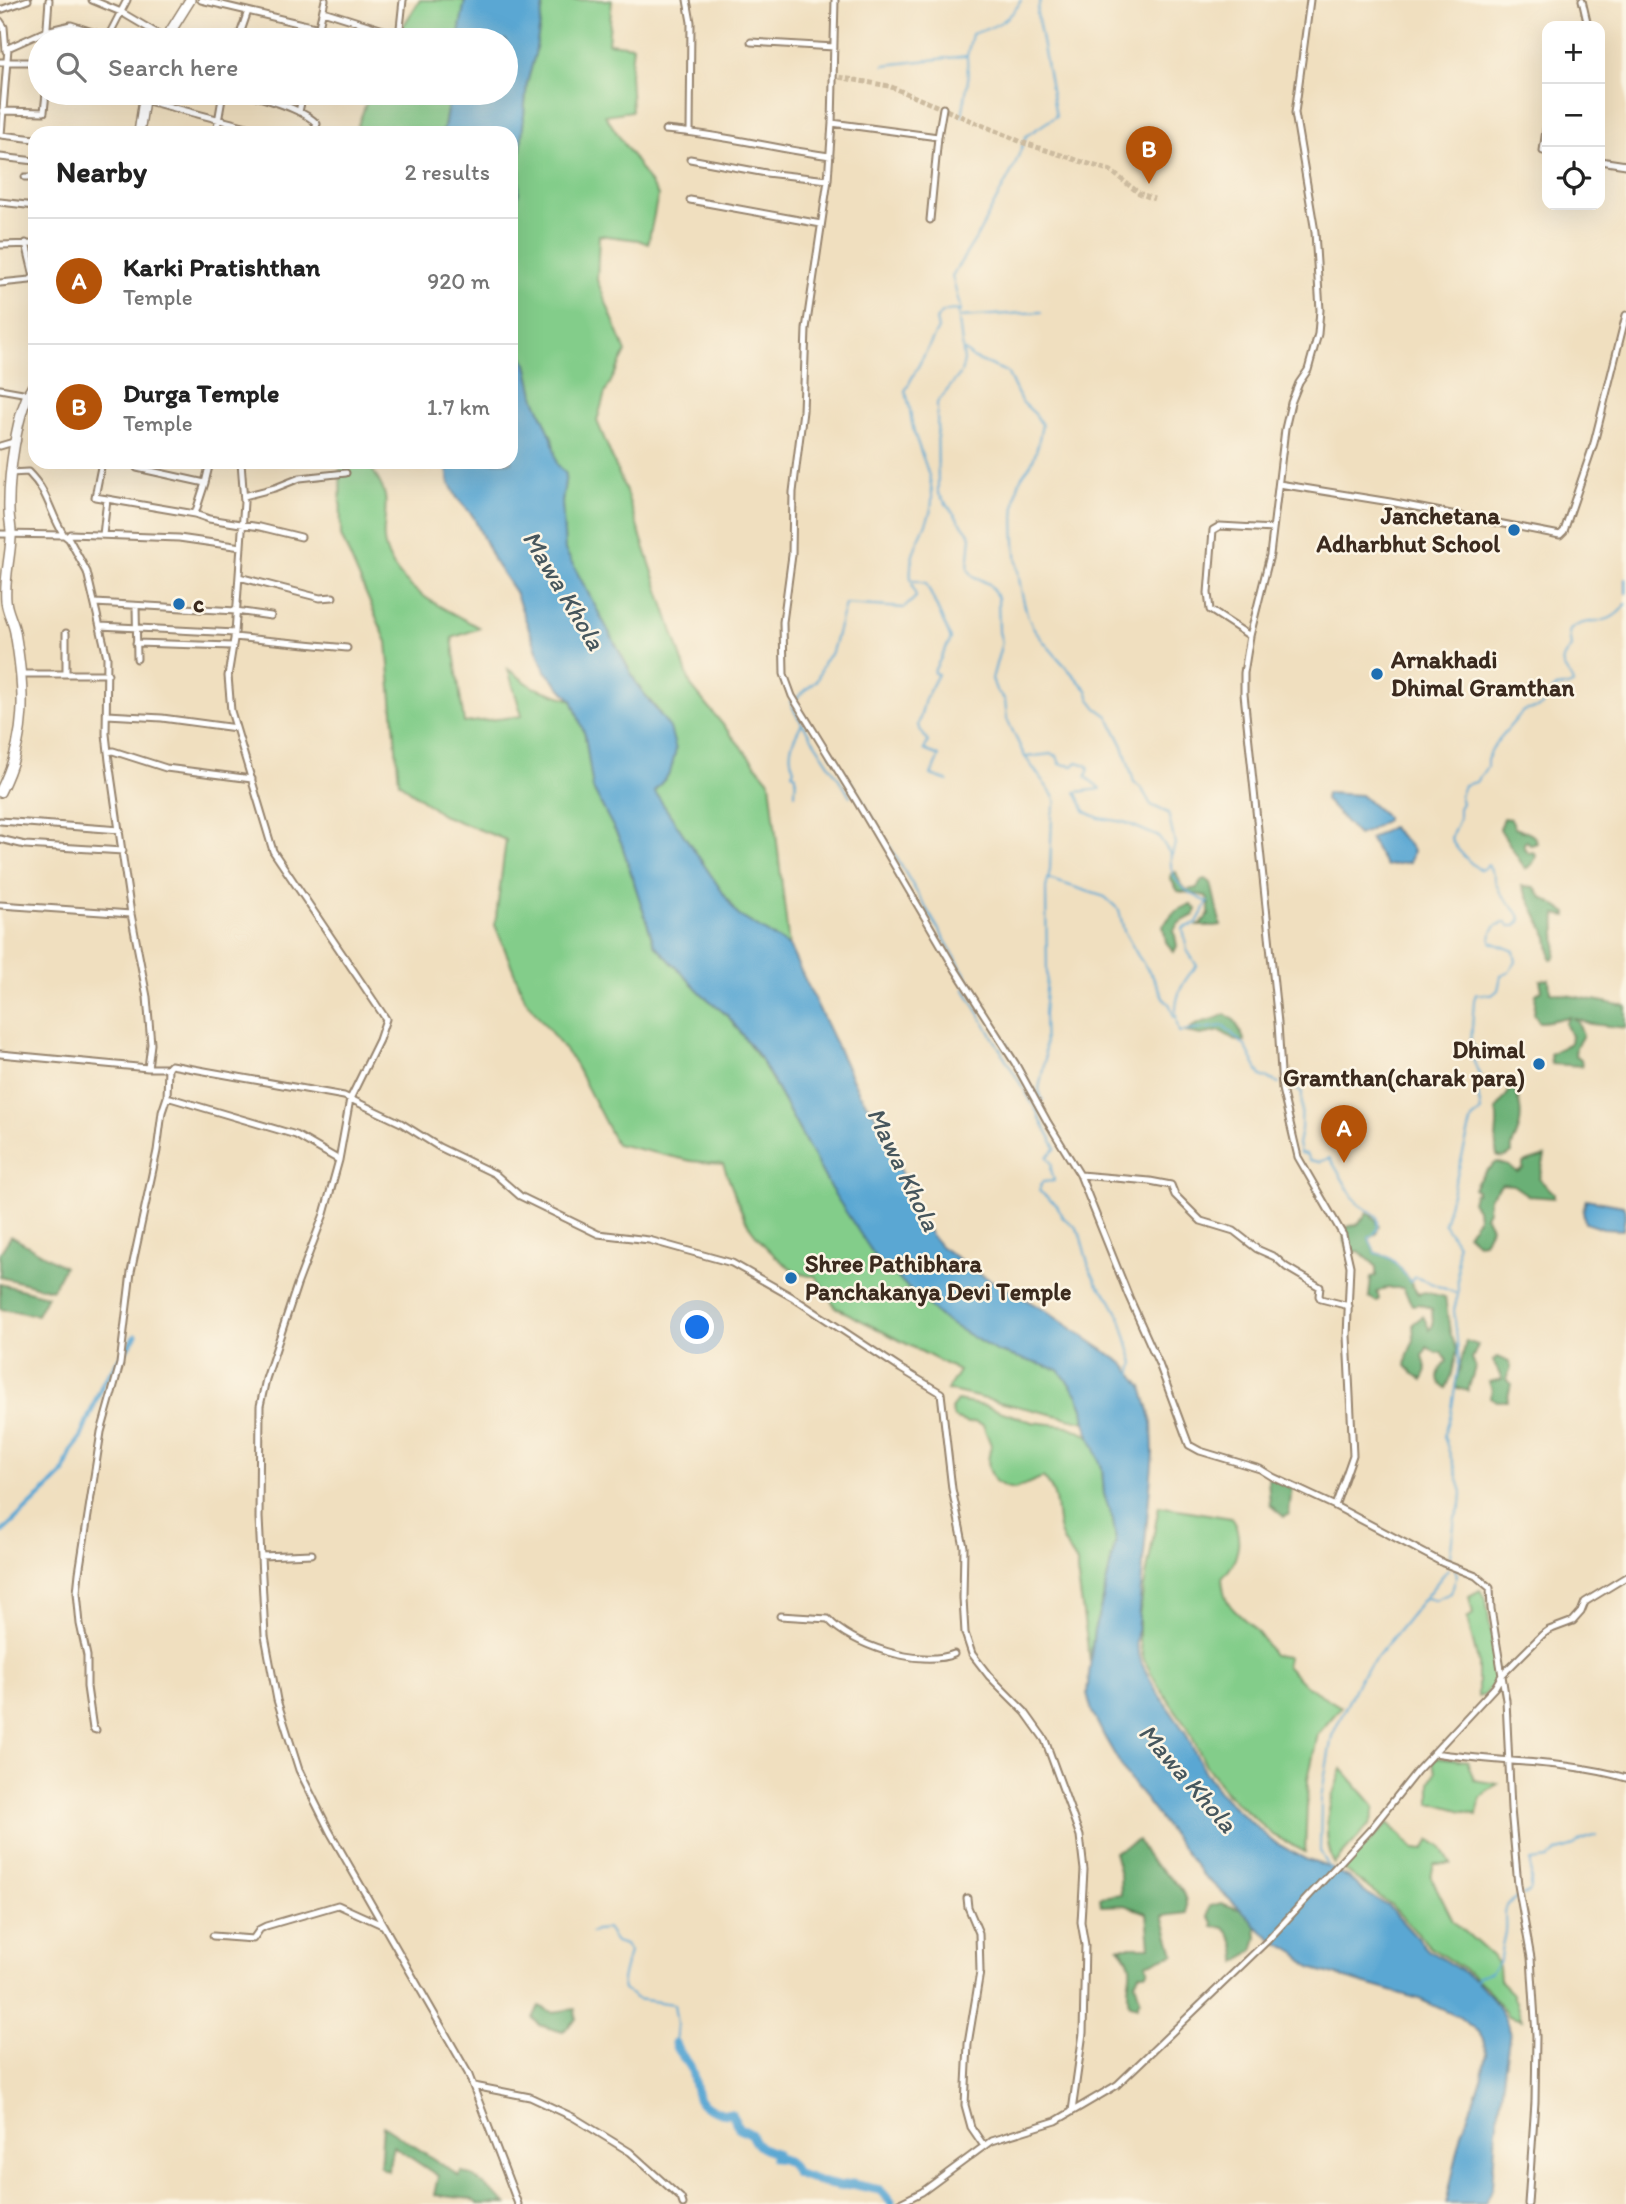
<!DOCTYPE html>
<meta charset="utf-8">
<style>
body{margin:0;font-family:Itim,sans-serif;background:#f6f6f6;color:#222}
.controls{position:absolute;right:21px;top:21px;display:grid;overflow:hidden;border-radius:14px;box-shadow:0 7px 28px #0002}
.controls button{width:63px;height:63px;display:grid;place-items:center;padding:0;border:0;border-bottom:2px solid #e0e0e0;background:#fff;color:#222;font:35px sans-serif}
.you{position:absolute;left:698px;top:1328px;width:24px;height:24px;margin:-18px;border:5px solid #fff;border-radius:50%;background:#1a73e8;box-shadow:0 0 0 10px #1a73e833}
.badge{display:grid;place-items:center;width:46px;height:46px;border-radius:50%;background:#b45309;color:#fff;font-size:23px;font-weight:700}
.pin{position:absolute;translate:-50% -58px;filter:drop-shadow(0 2px 4px #0008)}
.pin::after{content:'';position:absolute;top:37px;width:24px;height:21px;background:inherit;clip-path:polygon(0 0,100% 0,50% 100%)}
.list{margin:0;padding:0;list-style:none}
h2{display:flex;justify-content:space-between;align-items:center;height:91px;margin:0;padding:0 28px;font-size:30px}
h2 small{font-size:23px;font-weight:400;color:#767676}
.list li{display:grid;grid-template-columns:46px 1fr auto;gap:21px;align-items:center;box-sizing:border-box;height:126px;padding:0 28px;border-top:2px solid #e0e0e0}
.list b{display:block;font-size:26px;white-space:nowrap}
.list p{margin:0;font-size:23px;white-space:nowrap;color:#767676}
.list em{font-size:23px;font-style:normal;color:#767676}
.icon{flex:none;width:38px;height:38px;fill:none;stroke:currentColor;stroke-width:2;stroke-linecap:round;stroke-linejoin:round}
.map{position:relative;flex:none;width:1626px;height:2204px;overflow:hidden}
.search{position:absolute;background:#fff;box-shadow:0 7px 28px #0002;left:28px;top:28px;width:490px;height:77px;display:flex;align-items:center;gap:18px;box-sizing:border-box;padding:0 24px;border-radius:38px;color:#767676;font-size:26px}
.panel{position:absolute;background:#fff;box-shadow:0 7px 28px #0002;left:28px;top:126px;width:490px;height:343px;border-radius:21px}
.map>svg:first-child{display:block}
.green{fill:#83cd8a;stroke:#5f7c54;stroke-width:2}
.forest{fill:#6ab076;stroke:#526d4a;stroke-width:2}
.water{fill:#5aa7d3;stroke:#4a6878;stroke-width:2}
.lines{fill:none;stroke-linecap:round;stroke-linejoin:round}
.stream{stroke:#5aa7d3;stroke-width:2}
.canal{stroke:#5aa7d3;stroke-width:5}
.river{stroke:#5aa7d3;stroke-width:9}
.minor-tunnel{stroke:#ccbb9f;stroke-width:5;stroke-dasharray:5 2.5;stroke-linecap:butt}
.minor-casing{stroke:#96846e;stroke-width:9}
.primary-casing{stroke:#96846e;stroke-width:12}
.minor{stroke:#fff;stroke-width:5}
.primary{stroke:#fff;stroke-width:9}
.poi-dot{fill:#1f6fb2;stroke:#fcf5e5;stroke-width:2.5}
.labels{text-anchor:middle;stroke-width:5;stroke-linejoin:round;paint-order:stroke}
.poi-label{font-size:24px;font-weight:bold;fill:#3b2a1e;stroke:#fcf5e5;text-anchor:start}
.water-label{font-size:26px;font-style:italic;fill:#46565d;stroke:#fcf5e5}
</style>
<div class="map">
<svg width="1626" height="2204" viewBox="0 0 1626 2204">
<rect width="100%" height="100%" fill="#fcf5e5"/>
<filter id="ink" filterUnits="userSpaceOnUse"><feTurbulence type="fractalNoise" baseFrequency=".0143" numOctaves="2"/><feDisplacementMap in="SourceGraphic" scale="14" xChannelSelector="R" yChannelSelector="G"/><feConvolveMatrix kernelMatrix="1 2 1 2 8 2 1 2 1" color-interpolation-filters="sRGB"/></filter>
<filter id="wash" filterUnits="userSpaceOnUse"><feTurbulence type="fractalNoise" baseFrequency=".00686" numOctaves="4" result="noise"/><feDisplacementMap in="SourceGraphic" scale="28" xChannelSelector="R" yChannelSelector="G"/><feGaussianBlur stdDeviation="1.57" result="paint"/><feColorMatrix in="noise" values="0 0 0 0 0 0 0 0 0 0 0 0 0 0 0 0 0 1.4 0 .05"/><feComposite in="paint" operator="in"/></filter>
<g filter="url(#wash)">
<rect width="100%" height="100%" fill="#f0dfbf"/>
<!-- green -->
<path class="green" d="M420,0H465L458,40H394Z
M544,0H612L608,43L633,46L630,74L632,111L605,115L658,195L648,244L638,240L599,235L597,280L626,352L605,393L597,421L625,489L691,686L770,782L789,946L738,915L654,791L670,773L660,713L638,686L565,550L562,503L566,474L557,465L552,438L535,399L527,364L511,336V251L519,189L520,158L527,83L535,54Z
M370,93H450L443,133H355Z
M340,462H368C373,472 383,485 385,496C388,514 380,533 386,550C399,591 446,609 480,628L452,638L464,723L522,716L508,669L533,687L572,700L585,735L593,789L621,842L654,944L703,995L728,1016L762,1062L831,1189L907,1287L944,1320L996,1351L1059,1370L1077,1394L1083,1408L1085,1422L947,1390L959,1371L835,1307L825,1289L815,1276C791,1278 756,1239 745,1219C737,1202 730,1182 723,1164L691,1161L616,1144L574,1062L525,999L495,925L506,840L442,815L399,782L387,642L341,536Z
M957,1401L985,1406L1032,1422L1068,1426L1092,1437L1102,1468L1104,1494L1113,1520L1116,1540L1103,1599L1094,1631L1090,1662L1077,1572V1563C1072,1553 1064,1546 1061,1535C1053,1512 1062,1498 1043,1477L1015,1489L1005,1487L995,1481L989,1469L988,1460L991,1445L983,1425L974,1422L967,1423L954,1418L951,1409Z
M1159,1506L1231,1518C1245,1537 1237,1564 1222,1578C1224,1611 1239,1611 1257,1632C1263,1639 1268,1647 1273,1655L1288,1657L1286,1666L1305,1685L1341,1707L1318,1734L1308,1779L1305,1852L1273,1835L1227,1794L1205,1764L1188,1728L1159,1687L1144,1660L1139,1640V1615Z
M1480,1590L1486,1599L1498,1678L1485,1695L1478,1697V1662L1467,1618L1473,1614L1469,1596Z
M1437,1757L1467,1761L1474,1780L1498,1784C1483,1793 1478,1797 1477,1815L1438,1804H1430V1782L1436,1772L1432,1762Z
M1342,1769L1375,1807L1370,1824L1334,1864C1320,1830 1329,1802 1342,1769Z
M1388,1823L1414,1849L1424,1850L1430,1840L1441,1847L1451,1864H1434L1431,1877L1453,1921L1492,1956L1499,1966L1500,1980L1512,1992L1522,2020L1508,2016L1486,1987L1471,1974L1431,1948L1391,1905L1343,1869Z"/>
<!-- forest -->
<path class="forest" d="M1504,818L1511,819L1515,828C1524,832 1535,832 1537,843L1531,845L1527,841L1524,843V848L1529,853L1533,852L1536,855C1535,863 1532,865 1525,869L1500,829Z
M1176,872L1181,885L1187,890L1197,888L1202,880L1206,879L1211,883L1221,926H1198L1209,915V901L1206,896L1178,891L1170,878L1171,874Z
M1522,886L1534,887L1542,897L1567,913V916L1556,914C1554,930 1559,941 1555,958L1551,959L1548,937Z
M1190,904L1196,909L1194,915L1179,923L1174,930L1177,946L1174,952L1166,942L1163,925L1174,912Z
M1549,979L1550,992L1626,1006V1028L1591,1024L1573,1018L1578,1022L1583,1035L1576,1047L1575,1055L1581,1059L1582,1066L1551,1064L1550,1054L1570,1043L1571,1036L1565,1023L1570,1017C1559,1018 1550,1022 1539,1022L1534,1014L1536,994L1542,990L1540,980Z
M1225,1014L1235,1021L1245,1041H1237L1220,1031L1201,1035L1186,1032C1201,1018 1210,1023 1225,1014Z
M1513,1086C1521,1103 1524,1118 1516,1137C1513,1144 1511,1145 1512,1153C1507,1157 1503,1159 1497,1156C1493,1140 1500,1127 1496,1110Z
M1545,1156L1539,1179L1554,1193V1198L1529,1196L1513,1185L1502,1184L1489,1198L1488,1210L1485,1216L1491,1227L1484,1242L1477,1243L1467,1234L1478,1218L1477,1209L1472,1202L1474,1194L1477,1193V1190L1474,1189C1479,1177 1487,1170 1497,1162L1509,1166L1517,1172L1523,1169V1163Z
M1367,1213L1375,1218L1379,1226L1376,1234L1369,1238L1375,1253C1397,1256 1406,1277 1418,1294L1425,1292L1445,1297L1450,1332L1457,1350L1452,1374L1446,1389C1433,1381 1438,1370 1447,1361L1442,1352L1436,1353L1427,1347L1423,1356L1427,1371L1423,1380L1414,1374L1406,1366L1408,1354L1414,1340L1413,1324L1423,1316L1430,1330L1433,1325L1432,1309L1419,1304L1412,1305L1403,1288H1386L1377,1292L1379,1299L1377,1302L1369,1297L1371,1277L1376,1276V1266L1359,1251L1349,1254L1344,1238L1347,1227L1358,1224Z
M11,1236L64,1267L52,1290L0,1277V1253Z
M0,1284L47,1296L37,1315L0,1309Z
M1466,1341L1478,1345L1472,1359L1475,1367L1468,1391L1455,1387Z
M1498,1357L1509,1362L1511,1368L1506,1379L1511,1384L1507,1401H1497L1490,1397L1492,1390L1489,1382L1502,1379L1493,1361Z
M1273,1477L1292,1486L1289,1514L1284,1517L1270,1505L1268,1479Z
M1138,1840C1142,1847 1145,1854 1150,1860C1166,1878 1188,1883 1187,1913L1163,1916L1174,1954L1146,1964L1149,1969L1147,1973H1139L1135,1982L1140,1999L1137,2006L1129,2004C1123,1979 1141,1970 1119,1947H1150L1147,1913L1124,1905L1101,1906L1100,1897L1121,1894L1120,1875L1114,1852Z
M1221,1903L1244,1911L1256,1926L1257,1938L1253,1950L1237,1962C1237,1947 1234,1939 1224,1928L1213,1926V1922L1208,1916L1210,1906Z
M539,2006L552,2012L575,2009L576,2019L563,2032L539,2025L533,2018Z
M383,2125L459,2176L461,2171L474,2177L507,2204H478L471,2199L434,2195L438,2176L393,2146L388,2171L380,2167Z"/>
<!-- water -->
<path class="water" d="M465,0H544L535,54L527,83L520,158L519,189L511,251V133H443L450,93H506V40H458Z
M511,336L527,364L535,399L552,438L557,464L566,474L562,503L565,550L638,686L670,728L676,750L670,773L654,791L738,915L789,946L859,1093L884,1127L921,1222L940,1246L980,1274L1046,1311L1124,1364L1142,1387L1152,1422L1153,1453L1136,1644L1142,1664L1157,1692L1185,1732L1204,1771L1225,1799L1272,1841L1307,1860L1328,1867L1349,1878L1363,1891L1387,1905L1428,1950L1476,1980L1491,1996L1503,2015L1510,2031L1496,2131L1492,2186L1486,2204H1446L1462,2132L1482,2076L1486,2053L1483,2039L1477,2031L1459,2017L1419,1999L1310,1968L1297,1954L1273,1940L1256,1926L1249,1917L1202,1874L1127,1776L1104,1736L1092,1712L1087,1693L1094,1631L1103,1599L1116,1540L1113,1520L1104,1494L1102,1468L1085,1422L1083,1408L1077,1394L1059,1370L996,1351L944,1320L876,1258L831,1189L762,1061L728,1016L703,995L654,944L621,842L593,789L585,735L572,700L545,671L515,592L494,561L473,516L457,498L449,482L446,462H511Z
M1326,793L1361,795L1386,817V820L1368,831L1358,835L1325,800Z
M1391,827C1399,836 1408,841 1413,851L1410,862L1386,866L1370,839Z
M1586,1199L1623,1206L1626,1211L1623,1230L1603,1229L1585,1223L1583,1211Z"/>
<g class="lines">
<!-- stream -->
<path class="stream" d="M1040,0L1037,14L1056,116L1026,136L1014,167L976,238L952,276L961,311L958,312L964,361L961,373L937,403L938,493L971,536L968,569L973,576L989,584L998,598L999,632L1002,642L992,679L996,690L1005,700L1007,719L1025,757L1052,754L1057,756L1060,764L1073,766L1077,762L1087,765L1089,769L1086,777L1101,789L1076,792L1086,812L1099,818L1124,822L1159,837L1171,855C1168,881 1186,893 1208,902L1196,924L1183,928L1187,950L1197,966C1179,984 1171,1006 1179,1032L1224,1026L1246,1047L1261,1076L1279,1083
M884,65L966,56
M962,116L968,80L967,56L972,34C992,28 1012,20 1021,0
M959,317L1041,312
M965,351L973,358L1007,372L1021,401L1035,414L1042,425C1039,437 1038,450 1032,462C1029,468 1023,473 1020,480C1008,513 1017,583 1028,617C1034,632 1046,644 1056,656
M1626,578V593
M1057,657L1087,690L1090,699L1097,708L1108,716L1123,746L1134,782L1142,789L1151,805L1168,813L1175,844L1172,854
M797,698L817,680L824,661L832,652L845,604L904,608L916,597L912,583
M790,701L796,714L850,796
M830,752L854,786L1033,1089L1043,1100
M1026,758L1052,794L1056,802L1052,814L1050,870L1046,888L1047,977L1044,1014L1045,1059L1039,1089L1041,1096
M948,781L931,775L939,756L924,750L928,742L918,726L925,699L938,674L934,673V671L951,639L926,583L911,580C908,551 922,538 930,513C939,481 917,452 912,423C910,412 910,402 905,391L938,329L936,320C941,311 950,309 960,311
M795,794L796,775L792,773L794,769C786,752 793,740 801,725
M1049,879L1105,897L1119,910L1124,931L1138,956L1153,977L1164,999L1170,1005L1174,1017
M964,988L1037,1112
M1285,1085L1302,1092L1301,1129L1298,1144L1300,1153L1306,1154L1309,1160L1319,1162L1330,1158L1353,1197L1360,1205L1377,1216C1380,1228 1378,1231 1369,1238L1375,1253C1394,1256 1399,1267 1410,1282L1415,1277L1458,1294
M1038,1111L1039,1117L1056,1148L1047,1157L1052,1164L1051,1169L1054,1181L1042,1182L1039,1191L1057,1205L1062,1217L1075,1226L1080,1234L1089,1267L1097,1284L1109,1297L1121,1319L1134,1363L1131,1376
M1449,1563L1455,1518L1461,1505L1462,1492L1444,1436L1451,1414L1459,1361L1454,1310L1458,1294L1457,1244L1444,1224L1472,1119L1481,1112L1477,1087L1480,1076L1472,1057L1476,1049L1471,1042L1474,1000L1476,994L1492,995L1498,990L1501,976L1509,972L1516,962L1514,951L1491,942C1491,930 1494,925 1506,922L1509,926H1516L1521,920C1518,908 1506,903 1500,892C1495,883 1494,874 1488,865L1481,870C1473,867 1453,846 1451,838L1459,819V808L1462,803L1460,796L1464,785L1476,782L1487,767V760L1495,744L1523,711C1529,709 1535,710 1540,707C1548,702 1547,691 1555,688C1562,686 1566,688 1573,684C1572,674 1558,667 1564,657C1566,653 1570,650 1571,647L1569,631C1588,613 1606,632 1626,604
M1427,1598L1435,1600L1451,1593L1457,1575L1455,1569
M1330,1869L1320,1851L1321,1798L1332,1736L1359,1679L1448,1569
M1523,1895L1529,1893L1531,1889V1861L1548,1859L1558,1851L1574,1846L1580,1841L1596,1835
M591,1933L595,1930L607,1929L616,1942L625,1945L629,1952L622,1979L624,1990L637,1999L674,2004L677,2024L675,2043
M1475,1982L1478,1976L1491,1972L1500,1961C1500,1950 1503,1943 1505,1932C1507,1915 1499,1907 1518,1897"/>
<!-- canal -->
<path class="canal" d="M0,1534L63,1474L71,1451L79,1441L103,1383L136,1335"/>
<!-- river -->
<path class="river" d="M675,2043C677,2053 685,2057 690,2066C695,2076 694,2088 698,2098C704,2109 720,2114 731,2114L739,2128L751,2134C756,2147 762,2149 775,2153L774,2158C784,2158 792,2164 796,2173L824,2183L838,2186L852,2184L880,2190L891,2202"/>
</g>
</g>
<g filter="url(#ink)">
<g class="lines">
<!-- minor-tunnel -->
<path class="minor-tunnel" d="M832,76L889,86L1024,143L1111,171L1139,193L1154,199"/>
<defs>
<path id="minor" d="M92,0L121,12L165,38
M201,0L319,28L348,40
M687,0L691,22L690,132
M835,0L832,123L828,180L806,329L803,411L793,492L792,555L783,622L784,674L792,696L856,800L955,969L1015,1063L1047,1121L1080,1175L1129,1297L1159,1364L1189,1445L1200,1451L1260,1469L1273,1477L1335,1506L1443,1563L1476,1576L1490,1588L1491,1609L1506,1700L1511,1809L1518,1885L1531,1958L1536,2036L1535,2102L1528,2204
M1310,0L1295,113L1315,232L1320,310L1318,334L1308,370L1299,383L1291,403L1285,429L1270,555L1250,636L1244,673V694L1278,1023L1282,1089L1298,1157L1343,1235L1350,1266L1347,1336L1353,1455L1335,1506
M1582,0L1588,26
M0,10L28,0
M323,11L393,33L397,32L400,28L403,0
M0,21L4,27L6,51
M170,30L194,40
M46,40L49,0
M238,40L248,11
M316,40L325,0
M751,42L834,47
M0,62H40
M247,93C267,100 304,109 317,124L313,133
M144,100L270,133
M2,111L44,112L46,93
M299,112L303,93
M832,123L938,137
M1547,123L1543,151L1547,152
M665,130C721,134 775,149 830,156
M216,133L223,93
M35,139L1,135L8,48L46,31L71,25L108,37L127,0
M0,157L35,161
M690,159L766,173L828,180
M1600,161L1626,165
M25,177H35
M690,200L821,224
M0,202L35,206
M930,220L938,137L943,108
M0,245L35,244
M0,283L30,280L34,277L26,243
M0,389L28,394
M0,446L17,441
M102,462L95,497L107,499
M241,462L244,502L235,633L228,676L231,711L273,851L386,1019L379,1040L350,1099L339,1160L324,1214L297,1285L266,1379L260,1406L259,1518L265,1636L277,1700L299,1770L330,1832L468,2073L518,2204
M10,473L28,472C50,494 49,512 64,535
M205,483L210,462
M1279,484L1390,502L1560,535L1564,531L1594,443L1626,315
M244,496L275,488L300,478L346,473
M195,514L209,519L260,527L301,537
M0,534L64,535L69,539L87,572L107,657L106,734L109,761L131,914L147,997L151,1044L148,1068H168L167,1097L296,1135L339,1160
M103,535L107,499L195,514L205,483L137,468
M67,537L70,534L179,538L241,547
M239,577L320,598L333,597
M95,603L236,611L271,616
M136,606L137,659
M100,626L235,633
M66,633V674
M1250,636L1210,610L1208,593L1213,530L1220,526L1273,529
M234,637L347,648
M136,643L232,646
M22,674H108
M107,715L162,718L236,728
M108,752L113,751L166,768L252,779
M0,821L120,830
M0,839L25,845L123,851
M0,905L131,914
M0,1054L148,1068
M168,1068L171,1065L344,1096L401,1123L439,1147L495,1174L520,1196L598,1234L649,1240L732,1263L792,1297L901,1369L941,1393L952,1489L964,1547L963,1598L965,1633L972,1654L989,1676L1025,1712L1045,1740L1080,1836L1084,1870L1081,1922L1085,1945L1083,2033L1072,2111
M1080,1175L1150,1181L1171,1185L1175,1195L1201,1221L1234,1231L1257,1249L1275,1257L1286,1267L1320,1287L1319,1296L1321,1299L1349,1306
M261,1556L312,1554
M780,1616L828,1619C851,1645 920,1668 954,1654
M96,1730L93,1729L87,1687V1656L80,1624L77,1592L79,1573L101,1432L120,1364L131,1272L157,1151L162,1112L167,1097
M1435,1753C1499,1763 1564,1760 1626,1778
M967,1898L968,1907L979,1933L980,1972L968,2044L965,2105L971,2127L984,2146
M213,1936L253,1939L260,1929L266,1926L338,1905L382,1925
M474,2086L530,2097L573,2117L630,2152L681,2198L683,2204
M898,2204L922,2192L991,2141L1056,2121L1117,2085L1267,1941L1371,1829L1417,1771L1495,1687L1502,1675L1542,1635L1549,1630L1573,1621L1581,1612L1585,1602L1626,1577"/>
<path id="primary" d="M165,40L190,0
M139,133L145,93
M0,792C28,737 25,691 15,632C13,621 7,612 6,601C4,580 10,559 11,538C12,529 9,520 9,511C8,480 16,407 35,383"/>
</defs>
<!-- minor casing -->
<use href="#minor" class="minor-casing"/>
<!-- primary casing -->
<use href="#primary" class="primary-casing"/>
<!-- minor -->
<use href="#minor" class="minor"/>
<!-- primary -->
<use href="#primary" class="primary"/>
</g>
</g>
<!-- markers -->
<g class="poi-dot">
<circle cx="1514" cy="530" r="7"/>
<circle cx="179" cy="604" r="7"/>
<circle cx="1377" cy="674" r="7"/>
<circle cx="1539" cy="1064" r="7"/>
<circle cx="791" cy="1278" r="7"/>
</g>
<g class="labels">
<!-- poi labels -->
<g class="poi-label">
<text x="1500" y="524" text-anchor="end">Janchetana<tspan x="1500" dy="28">Adharbhut School</tspan></text>
<text x="193" y="612">c</text>
<text x="1391" y="668">Arnakhadi<tspan x="1391" dy="28">Dhimal Gramthan</tspan></text>
<text x="1525" y="1058" text-anchor="end">Dhimal<tspan x="1525" dy="28">Gramthan(charak para)</tspan></text>
<text x="805" y="1272">Shree Pathibhara<tspan x="805" dy="28">Panchakanya Devi Temple</tspan></text>
</g>
<!-- water labels -->
<g class="water-label">
<text transform="translate(564 590) rotate(59)" y="9">Mawa Khola</text>
<text transform="translate(904 1169) rotate(64)" y="9">Mawa Khola</text>
<text transform="translate(1188 1778) rotate(49)" y="9">Mawa Khola</text>
</g>
</g>
</svg>
<div class="controls">
<button>+</button>
<button>−</button>
<button><svg class="icon" aria-label="locate" viewBox="0 0 24 24"><circle cx="12" cy="12" r="6"/><path d="M12 2v4M12 18v4M2 12h4M18 12h4"/></svg></button>
</div>
<div class="you"></div>
<div class="pin badge" style="left:1344px;top:1163px">A</div>
<div class="pin badge" style="left:1149px;top:184px">B</div>
<div class="search"><svg class="icon" aria-label="search" viewBox="0 0 24 24"><circle cx="10" cy="10" r="6"/><path d="M15 15l6 6"/></svg>Search here</div>
<section class="panel">
<h2>Nearby<small>2 results</small></h2>
<ul class="list">
<li><span class="badge">A</span><div><b>Karki Pratishthan</b><p>Temple</p></div><em>920 m</em></li>
<li><span class="badge">B</span><div><b>Durga Temple</b><p>Temple</p></div><em>1.7 km</em></li>
</ul>
</section>
</div>
